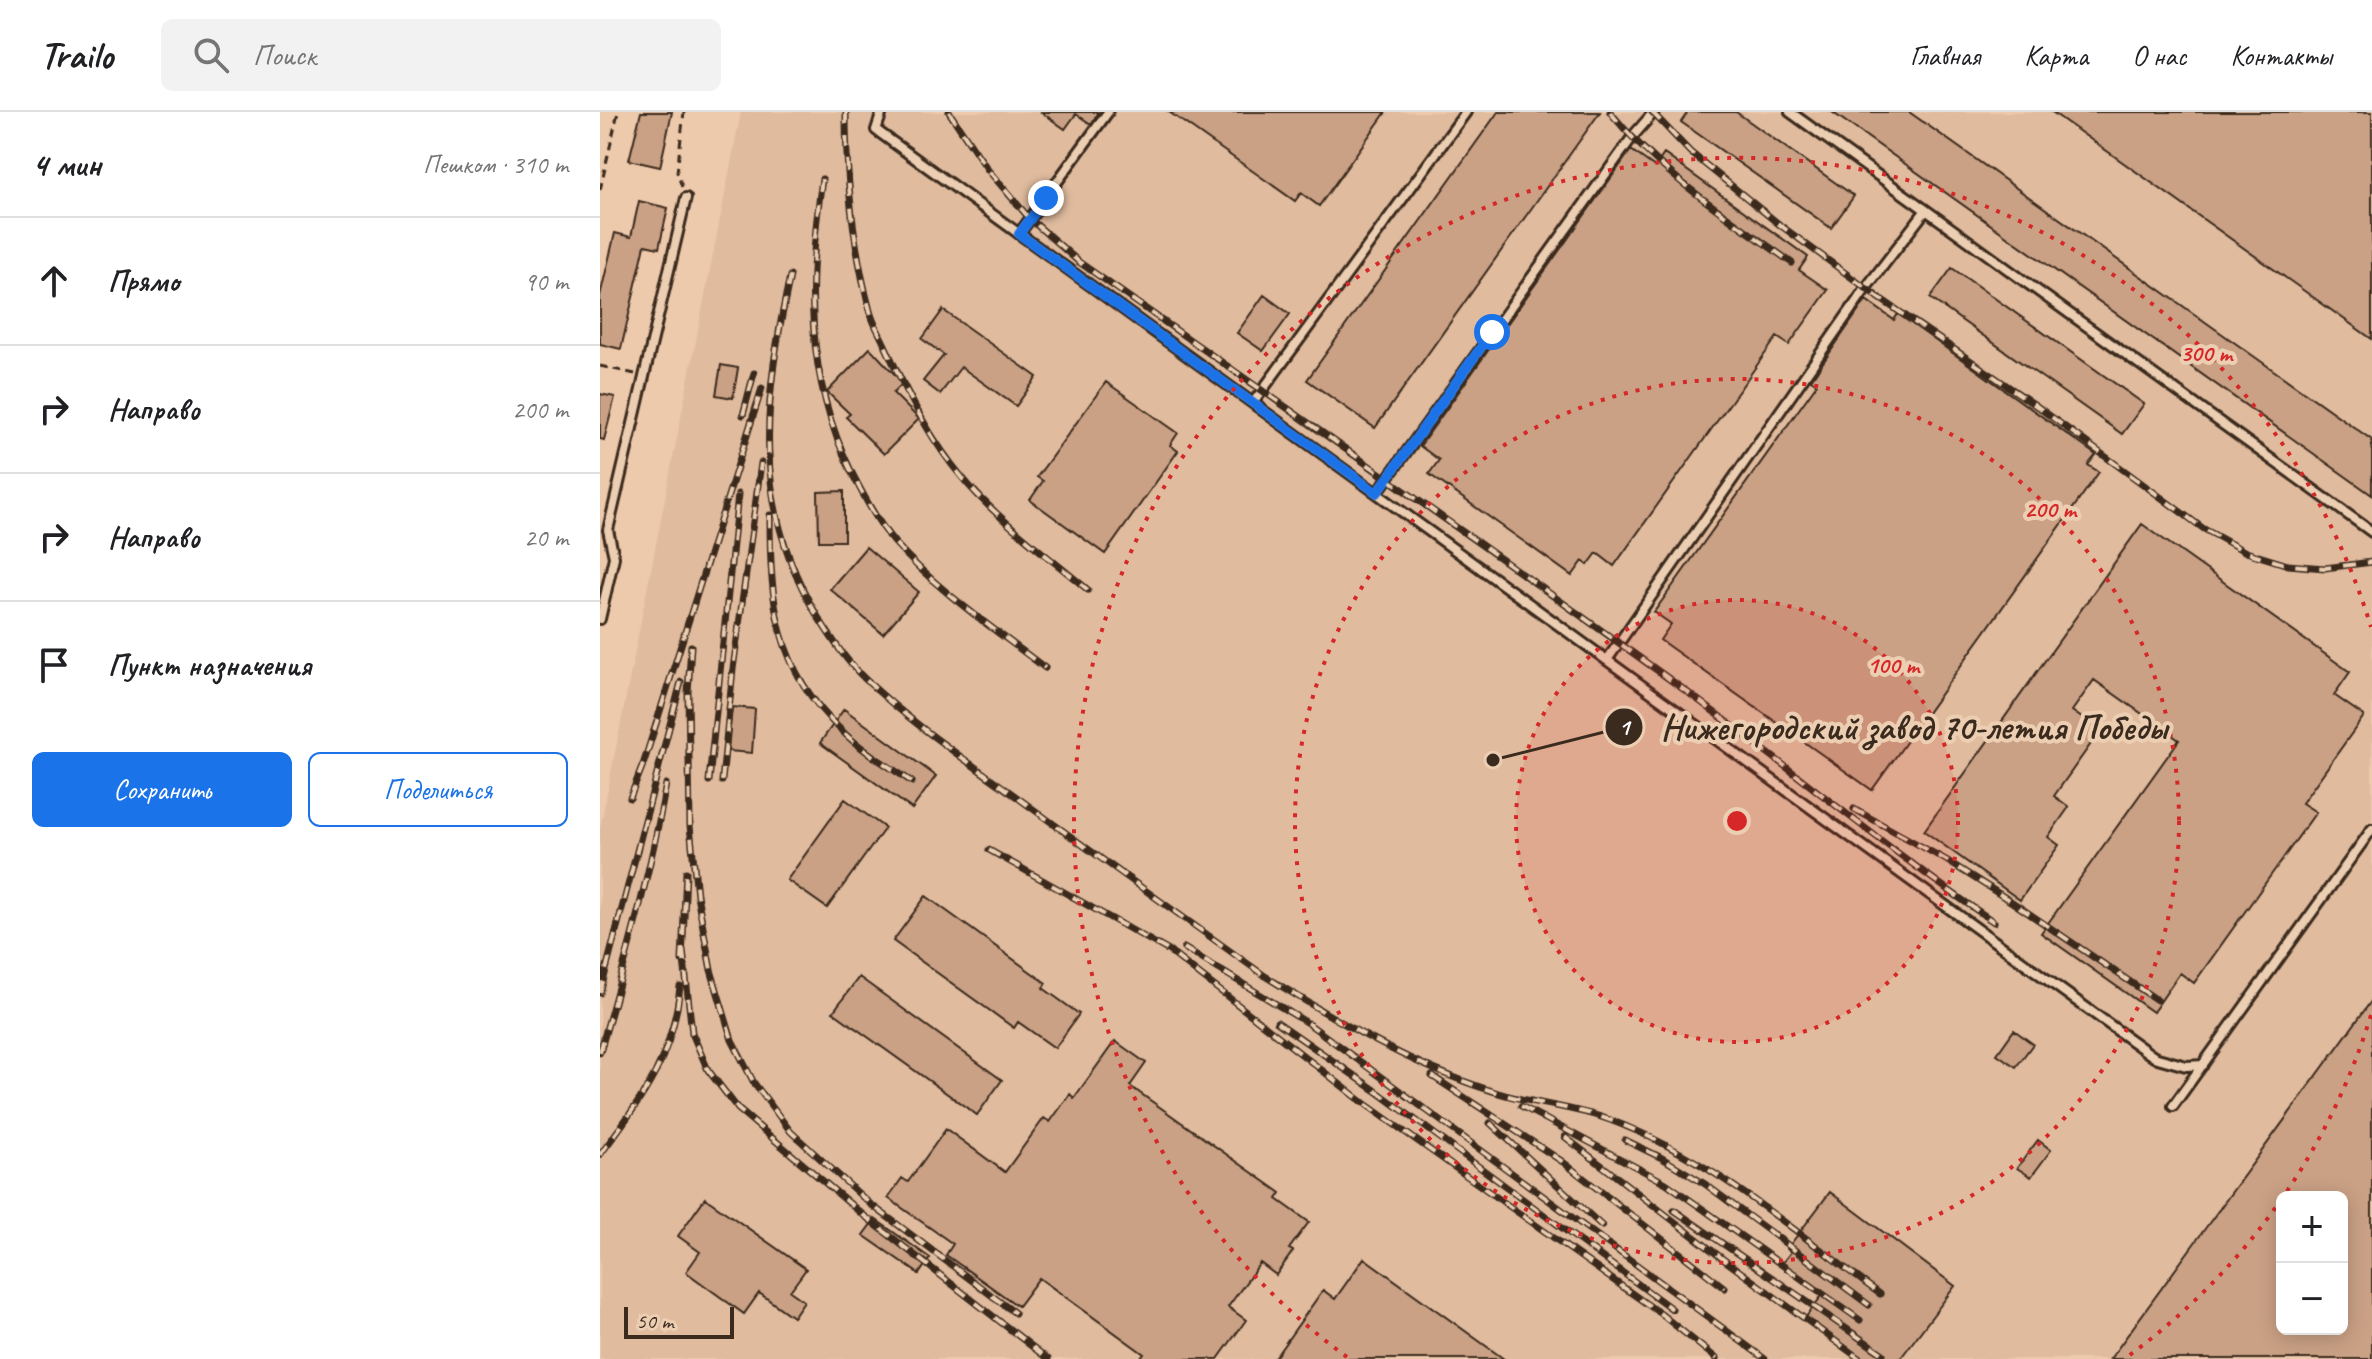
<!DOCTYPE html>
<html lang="ru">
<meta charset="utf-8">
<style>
body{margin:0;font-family:Caveat,sans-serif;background:#f2f2f2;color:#202124}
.controls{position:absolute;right:24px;bottom:24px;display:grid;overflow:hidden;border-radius:12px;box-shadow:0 4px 20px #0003}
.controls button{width:72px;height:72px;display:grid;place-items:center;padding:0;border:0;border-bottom:2px solid #e0e0e0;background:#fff;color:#202124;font:40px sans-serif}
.scale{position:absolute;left:24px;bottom:20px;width:110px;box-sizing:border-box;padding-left:8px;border:4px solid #3b2a1e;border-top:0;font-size:22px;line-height:28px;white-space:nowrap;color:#3b2a1e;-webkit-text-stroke:6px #ecceb2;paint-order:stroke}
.stop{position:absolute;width:24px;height:24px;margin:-18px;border:6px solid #1a73e8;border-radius:50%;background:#fff}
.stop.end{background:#1a73e8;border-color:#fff;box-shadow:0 2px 8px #0008}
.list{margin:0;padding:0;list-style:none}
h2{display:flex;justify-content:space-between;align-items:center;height:104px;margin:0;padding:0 32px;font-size:34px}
h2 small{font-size:26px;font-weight:400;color:#757577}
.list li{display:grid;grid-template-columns:52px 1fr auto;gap:24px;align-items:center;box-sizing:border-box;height:128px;padding:0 32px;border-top:2px solid #e0e0e0}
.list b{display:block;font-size:30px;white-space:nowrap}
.list em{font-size:26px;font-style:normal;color:#757577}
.actions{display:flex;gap:16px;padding:24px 32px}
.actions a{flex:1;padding:18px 0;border:2px solid #1a73e8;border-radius:12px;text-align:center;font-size:28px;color:#1a73e8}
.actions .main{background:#1a73e8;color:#fff}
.icon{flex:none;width:44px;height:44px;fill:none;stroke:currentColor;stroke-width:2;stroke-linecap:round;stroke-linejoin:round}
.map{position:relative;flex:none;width:1772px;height:1247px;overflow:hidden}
header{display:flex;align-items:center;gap:48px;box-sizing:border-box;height:112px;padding:0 40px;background:#fff;border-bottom:2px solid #e0e0e0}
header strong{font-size:38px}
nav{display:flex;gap:44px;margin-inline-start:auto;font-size:28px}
.search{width:560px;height:72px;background:#f2f2f2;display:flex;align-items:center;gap:20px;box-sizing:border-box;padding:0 28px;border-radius:12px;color:#757577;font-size:30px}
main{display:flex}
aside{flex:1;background:#fff}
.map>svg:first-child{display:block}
.built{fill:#e0bb9e;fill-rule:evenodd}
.building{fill:#caa185;stroke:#3b2a1e;stroke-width:2;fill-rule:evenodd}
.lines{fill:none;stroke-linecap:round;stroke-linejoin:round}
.service-casing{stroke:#3b2a1e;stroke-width:14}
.path{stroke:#3b2a1e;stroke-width:3;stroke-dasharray:8 6;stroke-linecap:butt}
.service{stroke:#ecceb2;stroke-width:8}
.rail-casing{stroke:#3b2a1e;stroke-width:7}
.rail{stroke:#ecceb2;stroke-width:4;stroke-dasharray:12;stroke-linecap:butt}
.route{stroke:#1a73e8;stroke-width:10}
.ring{fill:none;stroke:#d62828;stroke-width:4;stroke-dasharray:4 8}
.centre{fill:#d62828;stroke:#ecceb2;stroke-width:4}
.ring-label{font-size:24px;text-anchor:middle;font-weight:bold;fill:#d62828;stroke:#ecceb2;stroke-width:8;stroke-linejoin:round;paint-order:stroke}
.leader{fill:none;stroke:#3b2a1e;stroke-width:3}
.callout-dot{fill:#3b2a1e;stroke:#ecceb2;stroke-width:3}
.mark-label{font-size:24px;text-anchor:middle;font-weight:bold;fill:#fff}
.callout-label{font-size:36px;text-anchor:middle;font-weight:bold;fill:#3b2a1e;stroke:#ecceb2;stroke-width:8;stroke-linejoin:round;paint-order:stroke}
</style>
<header>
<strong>Trailo</strong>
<div class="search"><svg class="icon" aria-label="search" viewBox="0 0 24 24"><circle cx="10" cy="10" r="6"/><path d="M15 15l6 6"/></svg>Поиск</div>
<nav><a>Главная</a><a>Карта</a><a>О нас</a><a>Контакты</a></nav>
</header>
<main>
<aside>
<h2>4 мин<small>Пешком · 310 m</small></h2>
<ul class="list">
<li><svg class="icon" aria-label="ahead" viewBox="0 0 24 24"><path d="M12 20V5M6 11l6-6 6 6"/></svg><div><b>Прямо</b></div><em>90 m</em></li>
<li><svg class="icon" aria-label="right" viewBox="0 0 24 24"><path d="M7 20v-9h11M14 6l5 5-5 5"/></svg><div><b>Направо</b></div><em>200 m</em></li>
<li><svg class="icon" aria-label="right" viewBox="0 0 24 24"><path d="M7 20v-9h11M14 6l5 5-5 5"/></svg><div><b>Направо</b></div><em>20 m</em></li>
<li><svg class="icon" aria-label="arrive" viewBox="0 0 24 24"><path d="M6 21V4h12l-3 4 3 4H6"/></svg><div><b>Пункт назначения</b></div></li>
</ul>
<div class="actions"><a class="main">Сохранить</a><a>Поделиться</a></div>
</aside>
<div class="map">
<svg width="1772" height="1247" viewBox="0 0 1772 1247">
<rect width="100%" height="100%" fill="#eecaad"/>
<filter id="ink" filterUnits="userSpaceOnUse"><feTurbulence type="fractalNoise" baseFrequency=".0125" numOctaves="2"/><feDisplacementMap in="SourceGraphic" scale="16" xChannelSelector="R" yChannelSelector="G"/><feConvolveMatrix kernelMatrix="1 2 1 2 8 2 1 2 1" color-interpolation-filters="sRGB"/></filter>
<g filter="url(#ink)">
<!-- built -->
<path class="built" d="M141,0H1772V1247H0V717ZM1682,1085H1742V1217H1682Z"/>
<!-- building -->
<path class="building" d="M41,0H72L60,55L29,48Z
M441,0H499L491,12L476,2L465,17Z
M569,0H786L719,94L701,81L695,89Z
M898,0H1000L775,316L707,268Z
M1088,0H1136L1254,84L1231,116L1081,10Z
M1232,0H1309L1772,328V383Z
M1452,0H1772V227Z
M1031,38L1055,55L1064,42L1208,145L1199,158L1228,178L1189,233L1177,225L1014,454L997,441L988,453L983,449L972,464L829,362L839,348L820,334Z
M39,89L68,96L59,136L45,133L21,237L0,232V184L15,121L31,125Z
M1352,156L1544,292L1522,322L1330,186Z
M664,183L690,202L663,239L637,221Z
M1266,188L1294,208L1298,202L1496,343L1488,353L1499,360L1272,678L1060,528L1071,512L1054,500L1217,272L1211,268Z
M343,198L437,265L416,294L361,255L340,282L323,269L344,243L322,227Z
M270,236L303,271L293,281L319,307L284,342L246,305L250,302L227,280Z
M121,253L138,256L133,286L116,283Z
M506,270L578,321L570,333L578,339L505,442L430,388L443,369L437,365Z
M0,282L15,285L4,328L0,327Z
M244,379V429H219L218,380Z
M1542,412L1750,560L1734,583L1764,604L1702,691L1716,700L1594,871L1580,861L1553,900L1441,821L1579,628L1494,568L1472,599L1500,619L1454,684L1469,695L1448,725L1459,733L1420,788L1324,719Z
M266,435L319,480L283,522L230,477Z
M132,595L155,597L152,641L128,639Z
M244,597L336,664L312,697L220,631Z
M245,687L285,716L227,796L187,768Z
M326,784L446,871L443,876L479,902L455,936L418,910L414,916L293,829Z
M259,865L402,968L377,1003L233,900Z
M1772,888V1247H1510L1596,1129ZM1682,1085H1742V1217H1682Z
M1414,918L1433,932L1416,955L1397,942Z
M515,929L546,951L530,974L681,1081L677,1087L709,1110L689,1137L693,1139L676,1163L660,1151L628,1195L646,1208L618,1247H540L544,1242L439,1166L418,1194L346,1143L353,1132L288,1086L302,1066L308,1070L346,1017L405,1060L444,1006L450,1010L470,982L474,986Z
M1438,1028L1451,1038L1431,1065L1417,1056Z
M1230,1080L1355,1174L1300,1247H1263L1206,1205L1223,1182L1182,1151L1191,1140L1187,1137Z
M105,1086L206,1157L190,1179L204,1189L193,1205L159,1181L144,1202L86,1160L100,1140L78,1124Z
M275,1107L330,1146L319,1162L263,1123Z
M764,1146L904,1247H674L723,1178L735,1187Z"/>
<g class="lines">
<defs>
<path id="service" d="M282,0L276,18L1554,945L1586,954L1603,953
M1190,0L1772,420
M419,122L508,0
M653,291L866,0
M777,381L1033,24L1054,0
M0,507L14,445L8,418L86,86
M1007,548L1266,176L1326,98
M1573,994L1772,717"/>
</defs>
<!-- service casing -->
<use href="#service" class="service-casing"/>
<!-- path -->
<path class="path" d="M82,75L77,60L84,0
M0,78L18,0
M0,254L35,262"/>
<!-- service -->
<use href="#service" class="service"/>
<defs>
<path id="rail" d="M246,0C246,67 253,134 270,199C273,211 280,222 285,233C305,278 329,326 361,364C394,405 448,444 488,478
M349,0L388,58L430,107L479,150C683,293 888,436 1090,582C1192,657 1289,739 1394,810
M1010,0C1060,62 1128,105 1192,151
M1052,0L1090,40L1180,113L1278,185L1438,295L1604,417L1646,440L1688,453L1725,456L1772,450
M222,67C207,170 205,263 251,359C263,383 277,410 295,431C338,479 393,516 445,556
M190,164C164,286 150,393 218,505C232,527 246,549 265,567C311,611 363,646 414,683C497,744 581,804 665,864C737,909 810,953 892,979C930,992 972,994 1010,1008C1110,1045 1195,1120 1280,1182
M143,303L154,261
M170,403C170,490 175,557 242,619C262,639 289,654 312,670
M91,534L88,580L90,714L97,783L111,858L132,928L154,971L191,1020L269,1091L415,1201
M109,669L138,382
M122,669L133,557L161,351
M30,686L44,650L162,276
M1254,697L1346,748L1412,790L1557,888
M389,738L569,839L764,991L1061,1202L1117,1247
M584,836L709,912L1165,1247
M83,838L92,921L108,958L138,997L262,1102L448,1247
M82,848L86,760
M0,881L81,570
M677,910L775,978L1072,1197
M0,940C25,851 50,763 66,672
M832,964L963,1050L1125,1176
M921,994L1066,1071L1260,1208
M890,1011L1002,1114
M965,1025L1127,1150L1260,1247
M1025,1028L1062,1046L1105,1072L1269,1193
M0,1043C42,986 72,949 80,875
M1074,1098L1283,1242"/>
</defs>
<!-- rail casing -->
<use href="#rail" class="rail-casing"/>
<!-- rail -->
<use href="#rail" class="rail"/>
</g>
</g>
<g class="lines" filter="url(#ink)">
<!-- route -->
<path class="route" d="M446,86L419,122L777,381L892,220"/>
</g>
<!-- distance rings -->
<circle cx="1137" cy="709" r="221" fill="#d62828" fill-opacity=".12"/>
<g class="ring">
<circle cx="1137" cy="709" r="221"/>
<circle cx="1137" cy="709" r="442"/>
<path d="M1771 903A663 663 0 0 1 1527 1245M747 1245A663 663 0 1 1 1771 515"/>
</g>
<circle cx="1137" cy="709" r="12" class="centre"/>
<g class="ring-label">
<text x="1606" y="249">300 m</text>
<text x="1450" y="405">200 m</text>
<text x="1293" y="561">100 m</text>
</g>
<!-- callouts -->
<path class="leader" d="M893 648L1024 615"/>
<g class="callout-dot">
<circle cx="893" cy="648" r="8"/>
<circle cx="1024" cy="615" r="20"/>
</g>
<g class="mark-label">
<text x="1024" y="623">1</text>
</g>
<g class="callout-label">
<text x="1314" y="627">Нижегородский завод 70-летия Победы</text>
</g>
</svg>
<div class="controls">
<button>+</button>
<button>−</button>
</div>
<div class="scale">50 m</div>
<div class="stop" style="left:892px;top:220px"></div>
<div class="stop end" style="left:446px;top:86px"></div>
</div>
</main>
